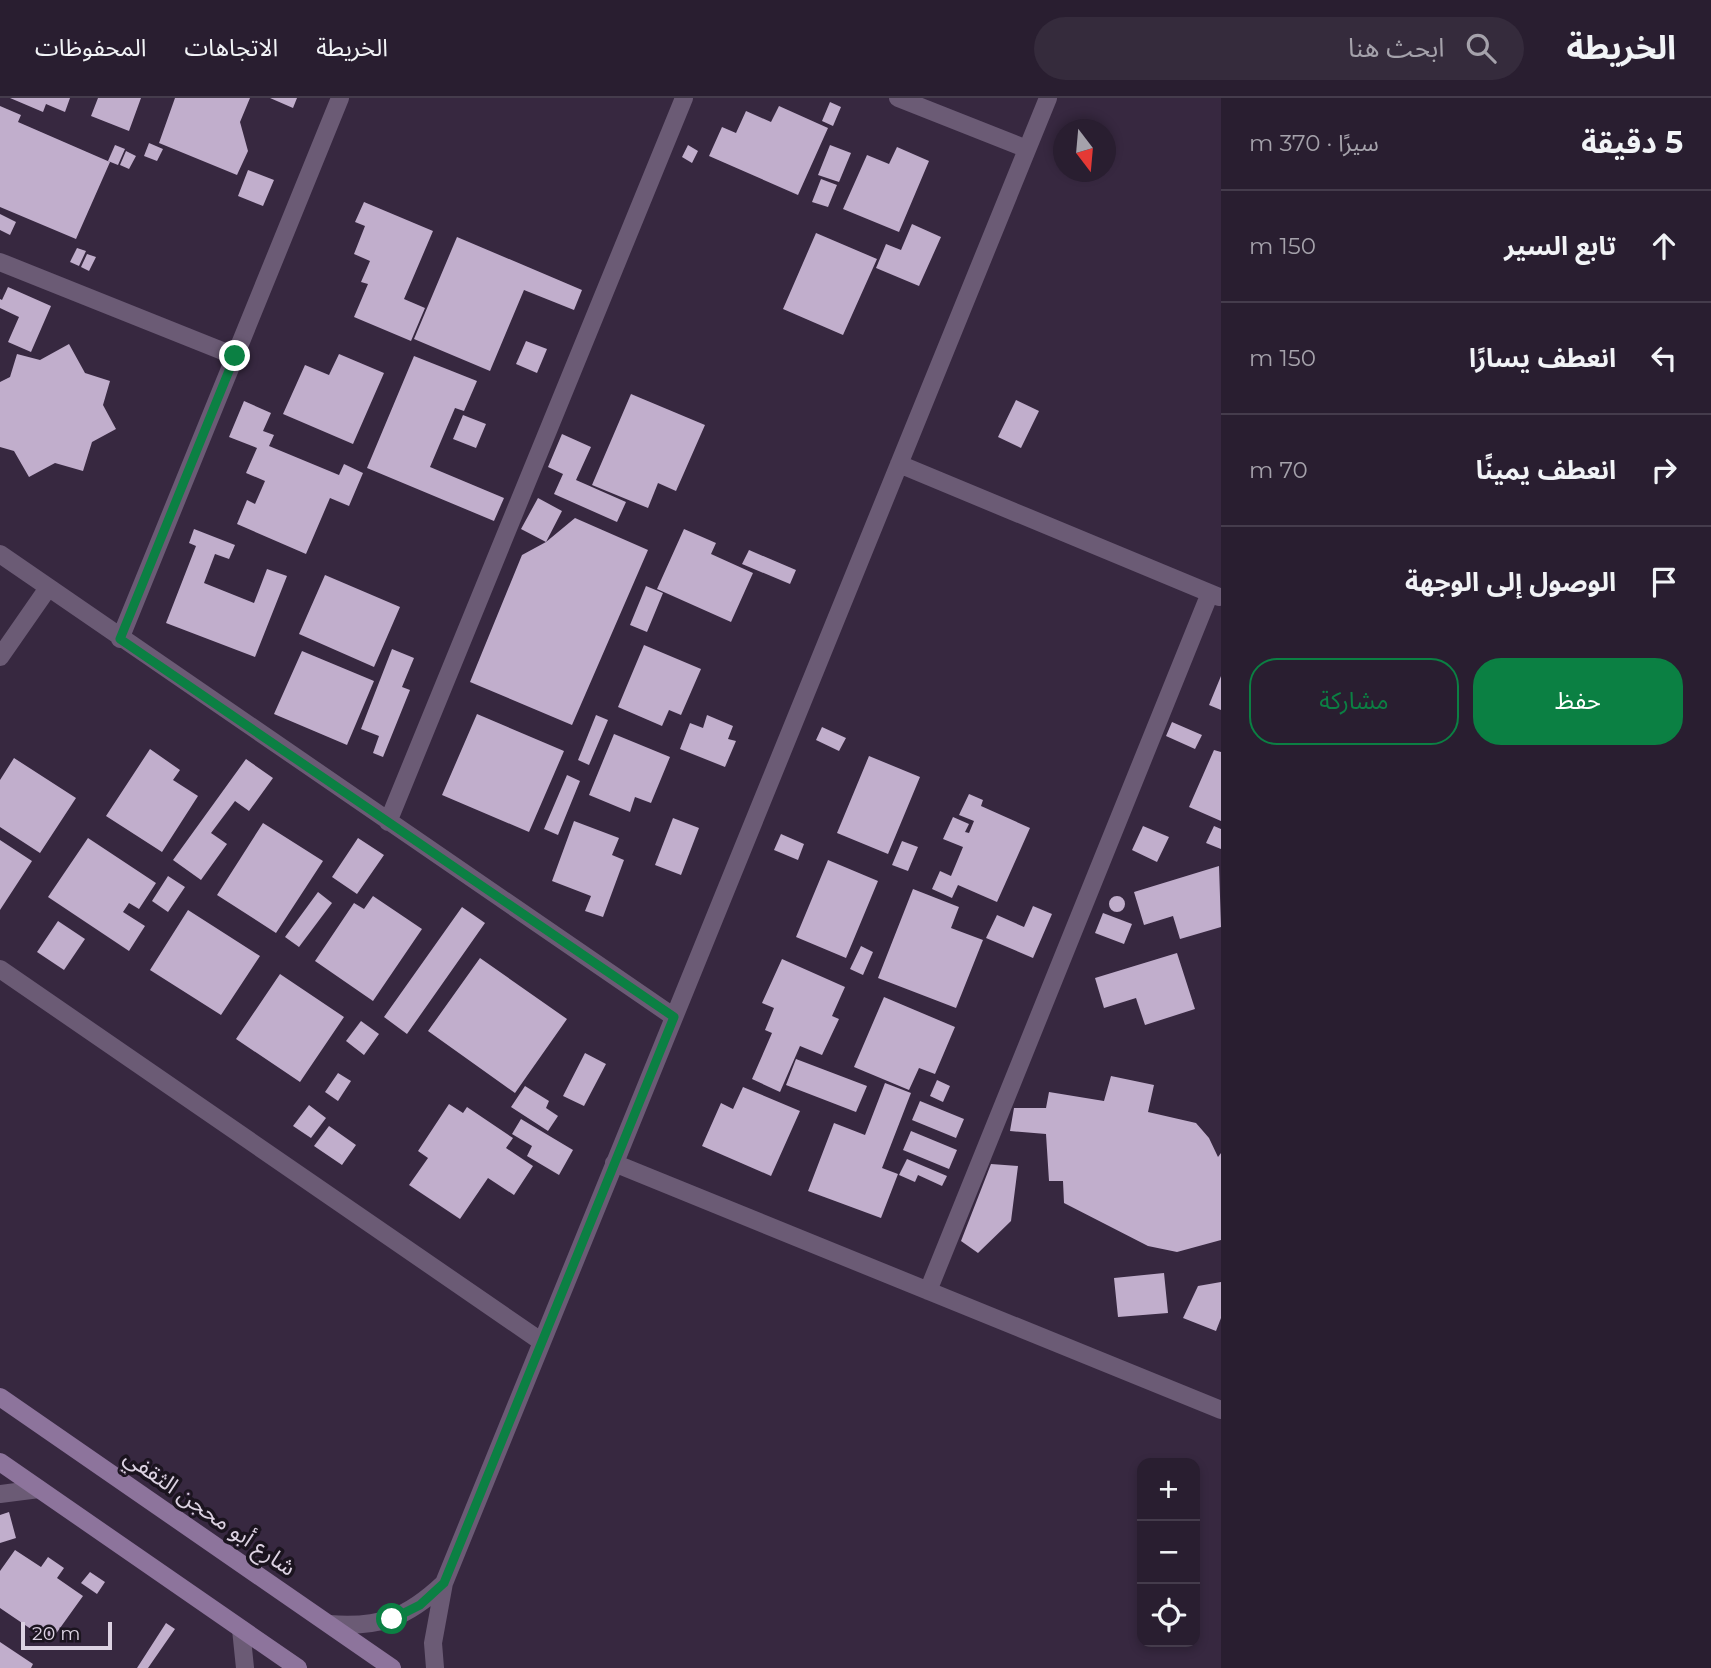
<!DOCTYPE html>
<html lang="ar">
<meta charset="utf-8">
<style>
body{margin:0;font-family:Montserrat,"Noto Sans Arabic",sans-serif;background:#352b3c;color:#f1f3f6;direction:rtl}
.controls{position:absolute;right:21px;bottom:21px;display:grid;overflow:hidden;border-radius:14px;box-shadow:0 4px 10px #0003}
.controls button{width:63px;height:63px;display:grid;place-items:center;padding:0;border:0;border-bottom:2px solid #453c4c;background:#291e30;color:#f1f3f6;font:35px sans-serif}
.compass{position:absolute;left:1053px;top:21px;width:63px;height:63px;border-radius:50%;background:#291e30;box-shadow:0 4px 10px #0003;rotate:164deg}
.scale{position:absolute;left:21px;bottom:18px;width:91px;box-sizing:border-box;padding-left:7px;border:4px solid #dcd2e2;border-top:0;font-size:19px;line-height:24px;white-space:nowrap;color:#dcd2e2;-webkit-text-stroke:5px #1b141f;paint-order:stroke}
.stop{position:absolute;width:21px;height:21px;margin:-16px;border:5px solid #0b8043;border-radius:50%;background:#fff}
.stop.end{background:#0b8043;border-color:#fff;box-shadow:0 2px 7px #0008}
.list{margin:0;padding:0;list-style:none}
h2{display:flex;justify-content:space-between;align-items:center;height:91px;margin:0;padding:0 28px;font-size:30px}
h2 small{font-size:23px;font-weight:400;color:#a5a2ab}
.list li{display:grid;grid-template-columns:46px 1fr auto;gap:21px;align-items:center;box-sizing:border-box;height:112px;padding:0 28px;border-top:2px solid #453c4c}
.list b{display:block;font-size:26px;white-space:nowrap}
.list em{font-size:23px;font-style:normal;color:#a5a2ab}
.actions{display:flex;gap:14px;padding:21px 28px}
.actions a{flex:1;padding:16px 0;border:2px solid #0b8043;border-radius:28px;text-align:center;font-size:24px;color:#0b8043}
.actions .main{background:#0b8043;color:#fff}
.icon{flex:none;width:38px;height:38px;fill:none;stroke:currentColor;stroke-width:2;stroke-linecap:round;stroke-linejoin:round}
.map{position:relative;flex:none;width:1221px;height:1570px;overflow:hidden;direction:ltr}
header{display:flex;align-items:center;gap:42px;box-sizing:border-box;height:98px;padding:0 35px;background:#291e30;border-bottom:2px solid #453c4c}
header strong{font-size:33px}
nav{display:flex;gap:38px;margin-inline-start:auto;font-size:24px}
.search{width:490px;height:63px;background:#352b3c;display:flex;align-items:center;gap:18px;box-sizing:border-box;padding:0 24px;border-radius:38px;color:#a5a2ab;font-size:26px}
main{display:flex}
aside{flex:1;background:#291e30}
.map>svg:first-child{display:block}
.building{fill:#c1aecc}
.lines{fill:none;stroke-linecap:round;stroke-linejoin:round}
.street{stroke:#6b5b75;stroke-width:18}
.secondary{stroke:#8d749c;stroke-width:18}
.route{stroke:#0b8043;stroke-width:9}
.labels{text-anchor:middle;stroke-width:7;stroke-linejoin:round;paint-order:stroke}
.street-label{font-size:23px;fill:#dcd2e2;stroke:#1b141f}
</style>
<header>
<strong>الخريطة</strong>
<div class="search"><svg class="icon" aria-label="search" viewBox="0 0 24 24"><circle cx="10" cy="10" r="6"/><path d="M15 15l6 6"/></svg>ابحث هنا</div>
<nav><a>الخريطة</a><a>الاتجاهات</a><a>المحفوظات</a></nav>
</header>
<main>
<aside>
<h2>5 دقيقة<small>سيرًا · 370 m</small></h2>
<ul class="list">
<li><svg class="icon" aria-label="ahead" viewBox="0 0 24 24"><path d="M12 20V5M6 11l6-6 6 6"/></svg><div><b>تابع السير</b></div><em>150 m</em></li>
<li><svg class="icon" aria-label="left" viewBox="0 0 24 24"><path d="M17 20v-9H6M10 6l-5 5 5 5"/></svg><div><b>انعطف يسارًا</b></div><em>150 m</em></li>
<li><svg class="icon" aria-label="right" viewBox="0 0 24 24"><path d="M7 20v-9h11M14 6l5 5-5 5"/></svg><div><b>انعطف يمينًا</b></div><em>70 m</em></li>
<li><svg class="icon" aria-label="arrive" viewBox="0 0 24 24"><path d="M6 21V4h12l-3 4 3 4H6"/></svg><div><b>الوصول إلى الوجهة</b></div></li>
</ul>
<div class="actions"><a class="main">حفظ</a><a>مشاركة</a></div>
</aside>
<div class="map">
<svg width="1221" height="1570" viewBox="0 0 1221 1570">
<rect width="100%" height="100%" fill="#372840"/>
<!-- building -->
<path class="building" d="M10,0H70L65,14L46,6L43,14Z
M98,0H141L129,33L91,18Z
M175,0H250L240,24L248,53L237,77L159,45Z
M270,0H297L293,10Z
M830,4L841,9L833,28L822,23Z
M0,8L21,17L18,24L110,64L76,141L0,109Z
M779,8L828,30L798,97L709,58L722,29L736,35L746,13L771,24Z
M149,45L163,51L157,63L144,58Z
M115,47L125,51L118,67L108,63Z
M688,47L698,53L692,65L682,59Z
M830,47L851,55L839,84L818,77Z
M897,49L929,63L899,134L843,111L867,57L889,66Z
M126,53L136,58L129,71L120,67Z
M248,72L274,82L263,108L238,98Z
M821,81L837,87L828,109L812,104Z
M364,104L433,133L404,201L425,210L411,243L354,219L368,186L361,184L370,163L354,156L365,128L355,124Z
M0,116L16,124L10,137L0,132Z
M912,126L941,139L919,188L876,170L886,146L901,152Z
M816,135L877,161L843,237L783,211Z
M457,139L582,192L574,212L524,192L490,273L414,241Z
M77,150L86,153L79,168L70,164Z
M87,156L96,159L89,173L81,169Z
M8,189L51,208L31,254L8,244L19,219L0,210V201L2,202Z
M526,243L547,251L537,275L516,266Z
M69,246L85,275L110,283L103,307L116,331L92,344L83,373L55,365L29,379L14,353L0,349V284L10,279L17,256L40,262Z
M339,256L384,275L353,346L283,316L305,267L329,277Z
M414,258L477,283L464,313L455,310L430,369L504,400L494,423L367,370Z
M631,296L705,327L676,393L658,385L648,410L592,387Z
M1016,302L1039,313L1021,350L998,339Z
M244,303L271,315L263,333L274,337L269,348L339,377L344,366L363,375L349,408L330,400L306,456L237,426L247,402L255,406L265,383L246,375L257,350L229,339Z
M463,317L486,326L476,350L453,341Z
M562,336L591,349L576,382L626,404L617,424L554,396L563,376L548,369Z
M538,400L562,413L546,444L521,431Z
M575,420L648,452L572,627L470,584L522,457L546,444Z
M194,431L235,447L229,461L215,456L204,485L254,505L267,471L287,478L255,559L166,525L196,448L189,445Z
M684,431L716,445L711,456L753,475L731,524L657,491Z
M749,452L796,472L790,486L742,466Z
M325,477L400,509L374,569L299,536Z
M646,488L663,495L647,534L630,527Z
M644,547L701,571L681,617L669,612L662,628L618,609Z
M392,551L414,560L402,589L410,592L383,659L373,655L379,638L361,631Z
M302,553L374,583L347,647L274,616Z
M1221,578V612L1209,607Z
M477,616L564,653L529,734L442,697Z
M596,617L608,622L589,667L578,662Z
M707,617L733,628L728,641L736,643L725,669L680,651L690,625L703,630Z
M1172,624L1202,637L1195,651L1166,638Z
M822,629L846,640L839,653L816,642Z
M614,636L670,659L651,705L635,699L630,714L589,697Z
M150,651L180,672L173,682L198,698L162,754L106,718Z
M1214,652L1221,654V723L1189,709Z
M869,658L920,679L888,756L837,735Z
M14,660L76,700L40,755L0,729V682Z
M246,661L273,680L249,713L235,703L211,735L227,746L201,782L173,762Z
M567,677L580,683L558,737L544,731Z
M969,696L983,702L981,708L1030,730L997,804L958,787L952,800L932,791L940,773L951,778L963,749L943,741L953,719L969,726L965,734L969,735L974,723L959,717Z
M673,720L699,730L681,777L655,767Z
M574,723L619,740L612,757L624,762L603,819L585,813L591,798L552,783Z
M263,725L323,763L276,835L217,797Z
M1143,728L1169,739L1157,764L1132,752Z
M1214,728L1221,731V751L1206,745Z
M781,736L804,746L798,762L774,752Z
M88,740L156,785L139,811L129,805L123,814L145,828L129,853L48,799Z
M358,740L384,757L357,796L332,779Z
M0,742L32,763L0,812Z
M902,743L918,749L908,773L892,767Z
M828,762L878,783L846,860L796,839Z
M1219,768L1221,829L1180,841L1173,818L1144,827L1134,794Z
M168,778L185,789L168,814L152,803Z
M913,791L959,809L951,830L983,842L956,910L878,880Z
M318,794L332,805L299,849L285,839Z
M373,798L422,831L373,903L315,863L354,805L364,811Z
M1109 806a8 8 0 1 1 16 0a8 8 0 1 1-16 0Z
M1033,808L1052,816L1033,860L986,840L997,817L1024,829Z
M462,809L485,825L407,936L384,919Z
M188,812L260,858L221,917L150,872Z
M1103,815L1132,826L1124,846L1095,835Z
M58,823L85,841L64,872L37,854Z
M861,848L873,854L863,877L850,871Z
M1177,855L1195,911L1145,927L1136,900L1104,910L1095,880Z
M480,860L567,921L515,995L428,933Z
M782,861L845,889L832,918L839,921L822,957L800,948L780,994L752,981L772,935L765,932L774,910L762,905Z
M280,876L344,919L300,984L236,941Z
M884,899L955,929L935,976L919,970L909,992L854,969Z
M361,923L379,936L364,957L346,943Z
M585,955L606,966L584,1008L563,998Z
M796,961L867,988L856,1014L786,987Z
M338,975L351,983L338,1003L325,994Z
M1111,978L1154,987L1148,1014L1196,1025L1209,1040L1218,1059L1221,1055V1142L1177,1154L1148,1148L1064,1105L1063,1083H1049L1046,1036L1010,1033L1014,1010H1046L1049,994L1104,1003Z
M937,982L950,988L943,1004L930,998Z
M885,985L911,995L882,1070L898,1076L881,1120L808,1093L834,1025L865,1037Z
M525,988L549,1003L546,1010L558,1018L548,1033L511,1009Z
M743,989L800,1013L771,1078L702,1048L721,1005L733,1011Z
M920,1003L964,1021L956,1040L912,1022Z
M449,1006L463,1015L467,1009L513,1040L506,1050L533,1068L514,1097L488,1080L460,1121L409,1087L428,1060L418,1053Z
M309,1007L326,1020L311,1040L293,1028Z
M521,1021L573,1052L559,1077L527,1058L532,1048L512,1036Z
M329,1028L356,1047L342,1067L314,1048Z
M911,1033L957,1052L949,1071L903,1052Z
M907,1061L947,1078L942,1088L918,1077L915,1084L899,1077Z
M991,1066L1018,1068L1011,1123L978,1155L961,1143Z
M1164,1175L1168,1215L1118,1219L1114,1180Z
M1221,1184V1220L1216,1233L1183,1220L1198,1188Z
M9,1414L16,1440L0,1445V1417Z
M15,1452L41,1469L48,1459L64,1470L57,1480L83,1498L50,1544L0,1510V1473Z
M90,1474L105,1484L97,1496L81,1485Z
M166,1525L175,1531L148,1570H137Z
M0,1544L33,1566L31,1570H0Z"/>
<g class="lines">
<!-- street -->
<path class="street" d="M898,0L1027,51
M0,164L235,258
M899,366L1219,499
M0,456L674,919
M120,541L340,0
M0,559L48,490
M388,724L684,0
M0,871L542,1244
M614,1065L1221,1312
M928,1193L1210,495
M0,1396L39,1391
M329,1526C380,1530 407,1520 444,1485
M241,1531L245,1570
M435,1570L433,1545L444,1485L1048,0"/>
<!-- secondary -->
<path class="secondary" d="M0,1299L392,1570
M0,1364L298,1570"/>
</g>
<g class="lines">
<!-- route -->
<path class="route" d="M235,258L120,541L674,919L444,1485L420,1507L392,1521"/>
</g>
<g class="labels">
<!-- street labels -->
<g class="street-label">
<text transform="translate(210 1414) rotate(35)" y="8">شارع أبو محجن الثقفي</text>
</g>
</g>
</svg>
<div class="controls">
<button>+</button>
<button>−</button>
<button><svg class="icon" aria-label="locate" viewBox="0 0 24 24"><circle cx="12" cy="12" r="6"/><path d="M12 2v4M12 18v4M2 12h4M18 12h4"/></svg></button>
</div>
<svg class="compass" viewBox="-18 -18 36 36"><path d="M0-13l5 13h-10z" fill="#e53935"/><path d="M0 13l5-13h-10z" fill="#a5a2ab"/></svg>
<div class="scale">20 m</div>
<div class="stop" style="left:392px;top:1521px"></div>
<div class="stop end" style="left:235px;top:258px"></div>
</div>
</main>
